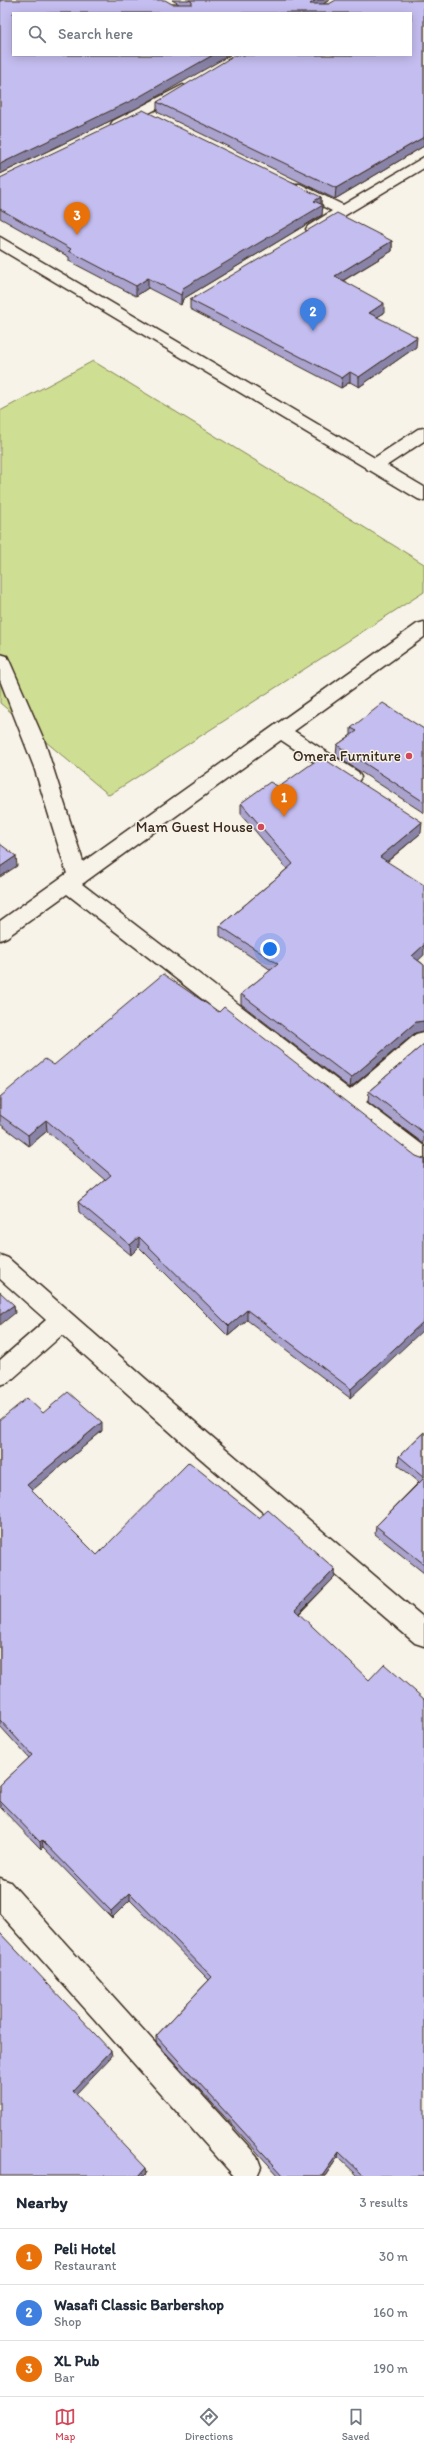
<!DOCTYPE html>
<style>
body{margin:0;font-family:Itim,sans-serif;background:#f2f2f3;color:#1f2937}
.you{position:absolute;left:270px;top:949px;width:14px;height:14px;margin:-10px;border:3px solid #fff;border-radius:50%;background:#1a73e8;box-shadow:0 0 0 6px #1a73e833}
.badge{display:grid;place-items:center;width:26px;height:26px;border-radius:50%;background:#d1495b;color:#fff;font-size:13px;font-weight:700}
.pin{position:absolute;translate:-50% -33px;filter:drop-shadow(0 1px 2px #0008)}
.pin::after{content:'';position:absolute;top:21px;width:14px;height:12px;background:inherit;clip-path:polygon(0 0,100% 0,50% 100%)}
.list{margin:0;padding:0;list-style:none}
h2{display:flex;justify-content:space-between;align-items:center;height:52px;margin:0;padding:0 16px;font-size:17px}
h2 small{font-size:13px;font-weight:400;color:#747a83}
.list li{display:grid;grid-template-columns:26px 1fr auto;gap:12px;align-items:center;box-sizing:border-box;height:56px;padding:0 16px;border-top:1px solid #e0e1e3}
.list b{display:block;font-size:15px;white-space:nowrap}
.list p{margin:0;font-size:13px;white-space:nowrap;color:#747a83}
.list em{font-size:13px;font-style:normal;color:#747a83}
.icon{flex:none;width:22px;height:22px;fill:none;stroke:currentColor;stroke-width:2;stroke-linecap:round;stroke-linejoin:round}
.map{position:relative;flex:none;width:424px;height:2176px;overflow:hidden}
.search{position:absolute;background:#fff;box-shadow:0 2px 10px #0003;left:12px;right:12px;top:12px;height:44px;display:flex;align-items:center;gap:10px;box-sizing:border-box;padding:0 14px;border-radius:0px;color:#747a83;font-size:15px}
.sheet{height:220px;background:#fff}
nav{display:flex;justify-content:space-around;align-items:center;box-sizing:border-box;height:56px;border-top:1px solid #e0e1e3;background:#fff;font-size:11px;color:#747a83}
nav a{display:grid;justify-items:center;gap:2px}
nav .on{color:#d1495b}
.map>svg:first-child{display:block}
.green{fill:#cede92;stroke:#848458}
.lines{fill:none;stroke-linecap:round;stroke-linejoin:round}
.lane-casing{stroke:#3b2a1e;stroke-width:3}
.street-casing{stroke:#3b2a1e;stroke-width:3}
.secondary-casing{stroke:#3b2a1e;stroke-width:3}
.lane{fill:#f7f3e8;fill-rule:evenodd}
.street{fill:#f7f3e8;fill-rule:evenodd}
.secondary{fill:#f7f3e8;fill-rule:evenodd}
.wall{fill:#a9a3ce;stroke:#3b2a1e}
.shaded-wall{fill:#8984a7;stroke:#3b2a1e}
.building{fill:#c4bdef;stroke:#3b2a1e}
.poi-dot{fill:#d1495b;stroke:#f7f3e8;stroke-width:1.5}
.labels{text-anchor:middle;stroke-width:3;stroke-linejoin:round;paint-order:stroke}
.poi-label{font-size:15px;fill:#3b2a1e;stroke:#f7f3e8;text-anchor:end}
</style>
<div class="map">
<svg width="424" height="2176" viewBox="0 0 424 2176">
<rect width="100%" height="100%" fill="#f7f3e8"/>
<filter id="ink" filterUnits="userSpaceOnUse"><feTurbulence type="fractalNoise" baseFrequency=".025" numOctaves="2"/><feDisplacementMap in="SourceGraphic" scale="8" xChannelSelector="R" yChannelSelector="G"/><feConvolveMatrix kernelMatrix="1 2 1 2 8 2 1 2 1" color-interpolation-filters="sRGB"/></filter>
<g filter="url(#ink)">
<!-- green -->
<path class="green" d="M93,361L424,564V592L109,795L0,703V411Z"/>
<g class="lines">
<defs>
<path id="lane" d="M0,654L7,656L9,660L44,740L88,877L85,882L78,884L71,882L68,877L34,767L0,680Z"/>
<path id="street" d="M183,85L190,89L188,92L123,127L118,128L111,124L113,121Z
M424,157V168L314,234L308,232L306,229L308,226L332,211L290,190L287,187L290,184H300L343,205Z
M424,428V441L380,470H368L365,466L368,462L418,429Z
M424,622V637L294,731L358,772L361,777L358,782L351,784L344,782L281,740L82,884L350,1090L416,1034L424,1032V1052L366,1102L424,1146V1168L416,1165L67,894L7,937L0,940V921L417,624Z
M0,1255L8,1258L204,1430L424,1618V1646L415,1643L186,1446L62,1335L9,1382L0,1385V1360L46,1320L0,1279Z
M0,1878L10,1882L257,2156L261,2167L257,2176H234L0,1913Z"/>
<path id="secondary" d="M0,237L424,487V501L418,499L0,249Z"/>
</defs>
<!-- lane casing -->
<use href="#lane" class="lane-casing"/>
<!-- street casing -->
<use href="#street" class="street-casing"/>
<!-- secondary casing -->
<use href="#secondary" class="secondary-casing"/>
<!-- lane -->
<use href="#lane" class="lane"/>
<!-- street -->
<use href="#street" class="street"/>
<!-- secondary -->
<use href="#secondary" class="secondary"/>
</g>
<!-- wall -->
<path class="wall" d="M0,0L172,4H179L172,0H329L323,4H329L424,0V146L335,199L157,112V102L411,55L13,13L137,108L0,174Z
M0,178L321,197V204L322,215L183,299L181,305L148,288L136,296L69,261V257L0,218Z
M392,241V251L343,281L384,313L377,317L416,347L359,387L350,382L341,388L190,309V300Z
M351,728L424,729V813L336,756L337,745L351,735Z
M279,787L421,833L387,862L418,960L424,965V1031L415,1033L350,1088L241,1004V994L271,970L220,936V926L287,869L241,814V803Z
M424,1044V1144L368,1102L369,1091Z
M54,1065L416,1156L350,1398L247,1320L228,1336L139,1247L131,1255L79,1212L78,1202L105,1180L47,1131L29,1146L0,1124V1097Z
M43,1413L102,1431L32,1490L97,1555L259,1518L335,1569V1577L299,1614L424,2176H358L338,2157L325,2176H279L156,2042V2036L209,1980L130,1900L112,1918L43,1847L41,1849L0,1807V1785L29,1758L0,1726V1420Z
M424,1432V1573L375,1534L376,1526L419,1482L398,1465L399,1456Z"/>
<!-- shaded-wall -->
<path class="shaded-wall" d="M316,0H329L311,13L310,4Z
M213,55H230L137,108L0,174V164Z
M424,137V146L335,199L336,188Z
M321,197V206L323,205L322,215L183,299L181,305V295L183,288L314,201Z
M392,241V251L334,286L335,276Z
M148,278V288L136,296V286Z
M384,303V313L369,322V313Z
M417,337L416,347L359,387V377Z
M350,372V382L341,388L342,378Z
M422,822L421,833L379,868L380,857Z
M16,856L17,866L0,877V867Z
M424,945V955L411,967L412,956Z
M424,1021V1031L415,1033L350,1088L351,1078L416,1022Z
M46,1120L47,1131L29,1146L28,1135Z
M139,1237V1247L131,1255L130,1245Z
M14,1305L15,1313L0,1325V1315Z
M247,1310V1320L228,1336L229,1326Z
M424,1321V1329L350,1398L351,1389Z
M102,1422V1431L28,1494L27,1485Z
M335,1569V1577L294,1618L295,1610Z
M42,1840L43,1847L41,1849L40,1842Z
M130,1893V1900L112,1918L111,1911Z
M111,2051L112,2056L74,2096L73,2091Z
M339,2152L338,2157L325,2176H322Z
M146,2168L147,2173L144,2176H139Z"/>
<!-- building -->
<path class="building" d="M0,0H165L172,4H192V2L189,0H316L310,4H329L336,0H424V137L336,188L157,102L235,55H411V13H13V55H213L137,98L0,164Z
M143,110L321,197L314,201L323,205L183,288L181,295L148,278L136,286L69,251L71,249L0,209V178Z
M337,213L392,241L335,276L384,303L369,313L417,337L359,377L350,372L342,378L190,300Z
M383,703L424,729V802L337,745L357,731L351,728Z
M321,757L422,822L380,857L424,885V945L412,956L424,965V1021L416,1022L351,1078L241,994L278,964L220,926L293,864L241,803L270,782L279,787Z
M0,844L16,856L0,867Z
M163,974L219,1012L224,1007L416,1156L424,1159V1321L351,1389L247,1310L229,1326L139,1237L130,1245L78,1202L111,1175L46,1120L28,1135L0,1115V1097L45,1059L54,1065Z
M424,1044V1133L369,1091Z
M0,1292L14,1305L0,1315Z
M68,1392L102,1422L27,1485L97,1555L189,1462L259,1518L268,1510L335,1569L295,1610L369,1680L384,1664L424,1699V2176H364L339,2152L322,2176H284L156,2036L212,1977L130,1893L111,1911L42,1840L40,1842L0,1801V1785L32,1755L0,1720V1420L27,1398L43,1413Z
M424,1432V1477L399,1456Z
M424,1478V1564L376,1526Z
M0,1933L111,2051L73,2091L146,2168L139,2176H0Z"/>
</g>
<!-- markers -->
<g class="poi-dot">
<circle cx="409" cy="756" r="4"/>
<circle cx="261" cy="827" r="4"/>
</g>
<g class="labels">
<!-- poi labels -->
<g class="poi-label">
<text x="401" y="761">Omera Furniture</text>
<text x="253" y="832">Mam Guest House</text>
</g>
</g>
</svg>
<div class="you"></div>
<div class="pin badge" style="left:284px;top:817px;background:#e8710a">1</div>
<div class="pin badge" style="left:313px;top:331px;background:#3f7fe0">2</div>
<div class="pin badge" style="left:77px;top:235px;background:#e8710a">3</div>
<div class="search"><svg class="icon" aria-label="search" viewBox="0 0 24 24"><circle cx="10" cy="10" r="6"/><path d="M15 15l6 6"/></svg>Search here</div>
</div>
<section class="sheet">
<h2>Nearby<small>3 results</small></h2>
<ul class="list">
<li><span class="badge" style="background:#e8710a">1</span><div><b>Peli Hotel</b><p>Restaurant</p></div><em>30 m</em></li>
<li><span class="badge" style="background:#3f7fe0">2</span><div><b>Wasafi Classic Barbershop</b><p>Shop</p></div><em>160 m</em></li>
<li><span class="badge" style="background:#e8710a">3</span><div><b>XL Pub</b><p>Bar</p></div><em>190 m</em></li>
</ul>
</section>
<nav>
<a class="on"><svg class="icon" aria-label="map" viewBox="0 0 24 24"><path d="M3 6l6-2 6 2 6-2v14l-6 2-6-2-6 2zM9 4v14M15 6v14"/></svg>Map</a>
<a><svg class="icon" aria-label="directions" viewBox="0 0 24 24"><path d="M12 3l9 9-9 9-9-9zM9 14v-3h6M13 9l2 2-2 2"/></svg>Directions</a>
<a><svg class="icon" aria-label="saved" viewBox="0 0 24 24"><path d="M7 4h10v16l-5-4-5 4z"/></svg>Saved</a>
</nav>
